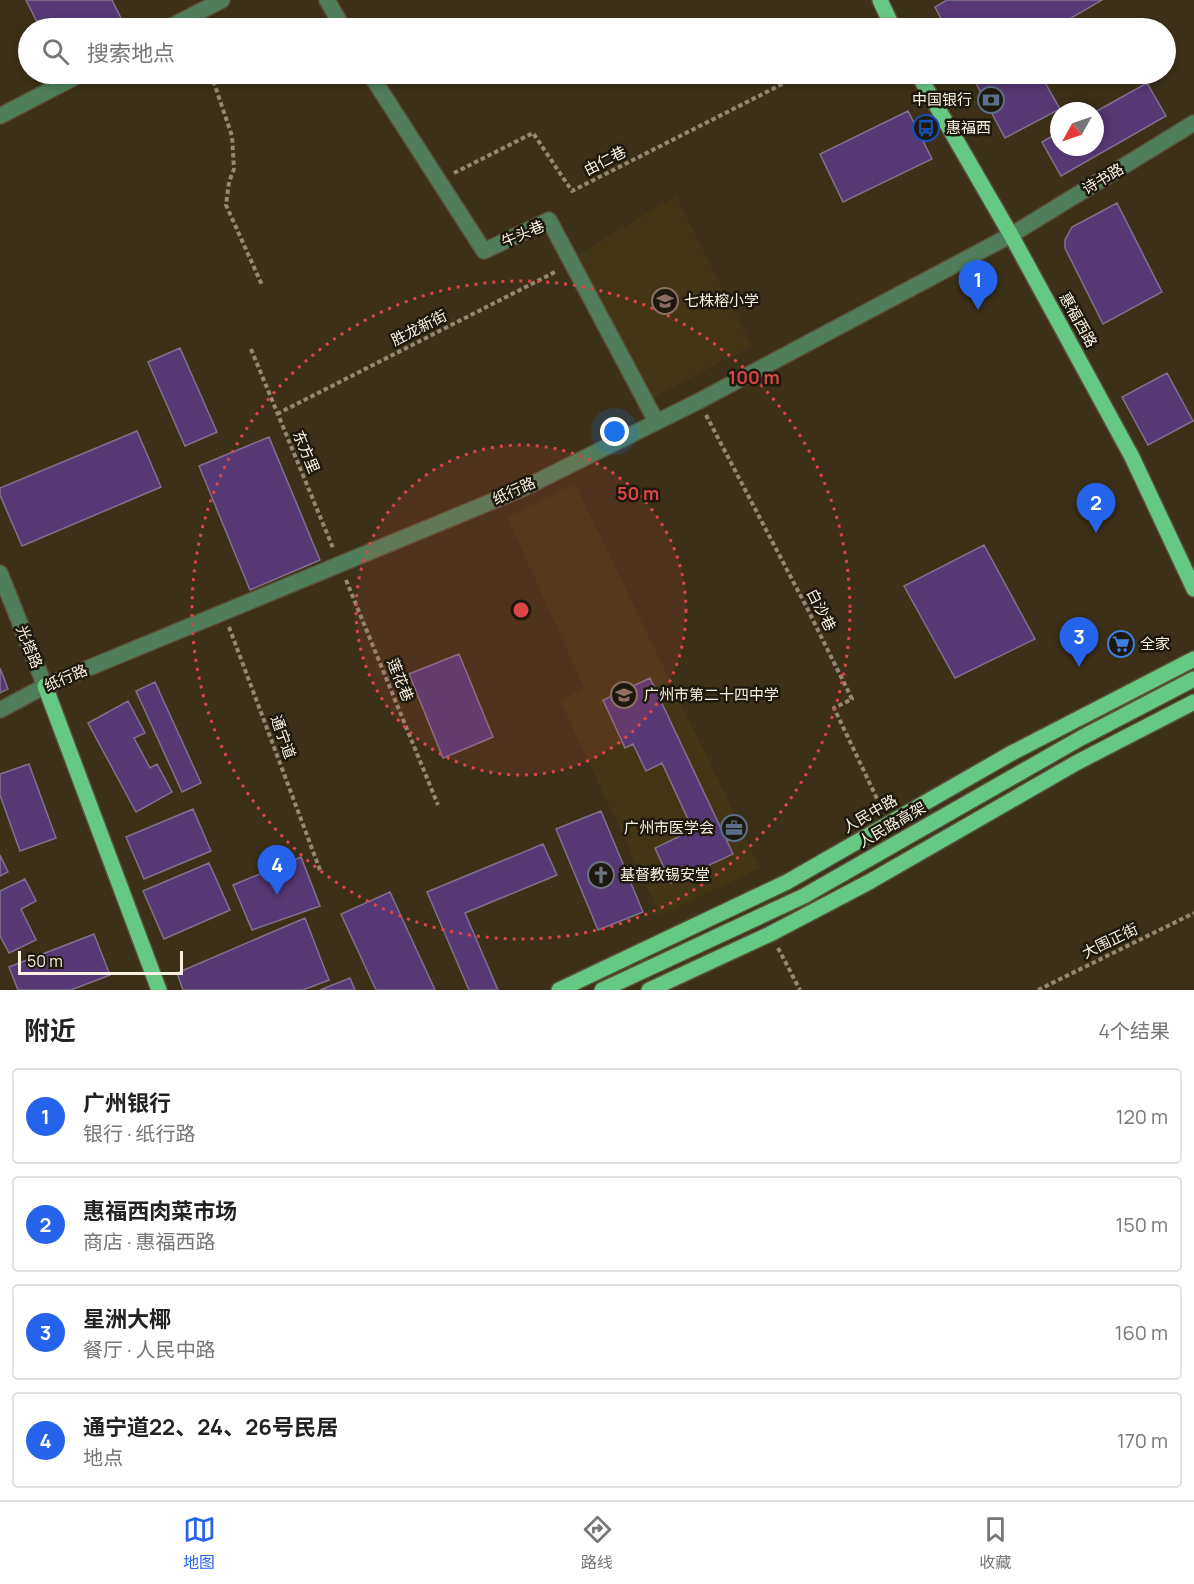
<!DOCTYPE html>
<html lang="zh">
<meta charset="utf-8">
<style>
body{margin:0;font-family:Manrope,"Noto Sans SC",sans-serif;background:#f6f6f6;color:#222}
.compass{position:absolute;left:1050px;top:102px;width:54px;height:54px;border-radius:50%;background:#fff;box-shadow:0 3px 9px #0003;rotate:230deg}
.scale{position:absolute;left:18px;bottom:15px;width:165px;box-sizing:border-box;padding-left:6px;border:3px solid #f8f0e1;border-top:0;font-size:16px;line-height:21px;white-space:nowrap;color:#f8f0e1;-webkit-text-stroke:4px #1e190e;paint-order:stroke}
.you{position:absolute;left:615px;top:432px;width:21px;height:21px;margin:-15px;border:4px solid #fff;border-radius:50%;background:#1a73e8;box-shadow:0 0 0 9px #1a73e833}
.badge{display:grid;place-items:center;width:39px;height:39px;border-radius:50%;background:#2563eb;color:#fff;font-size:20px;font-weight:700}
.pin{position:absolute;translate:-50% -50px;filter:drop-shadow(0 2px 3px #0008)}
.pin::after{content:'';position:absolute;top:32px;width:21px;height:18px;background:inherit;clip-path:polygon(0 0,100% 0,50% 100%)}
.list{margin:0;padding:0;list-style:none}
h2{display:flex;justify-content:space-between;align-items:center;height:78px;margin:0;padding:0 24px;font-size:26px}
h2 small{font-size:20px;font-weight:400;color:#767676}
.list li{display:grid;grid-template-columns:39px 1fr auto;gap:18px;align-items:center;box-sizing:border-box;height:96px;margin:0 12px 12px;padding:0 12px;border:2px solid #e0e0e0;border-radius:6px}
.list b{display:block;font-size:22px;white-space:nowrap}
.list p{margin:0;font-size:20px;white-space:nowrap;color:#767676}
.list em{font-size:20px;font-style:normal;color:#767676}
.icon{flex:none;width:33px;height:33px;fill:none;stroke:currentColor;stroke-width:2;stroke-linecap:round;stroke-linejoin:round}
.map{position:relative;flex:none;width:1194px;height:990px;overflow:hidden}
.search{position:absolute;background:#fff;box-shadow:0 3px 9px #0003;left:18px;right:18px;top:18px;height:66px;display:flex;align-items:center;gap:15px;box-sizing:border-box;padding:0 21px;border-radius:33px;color:#767676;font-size:22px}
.sheet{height:510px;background:#fff}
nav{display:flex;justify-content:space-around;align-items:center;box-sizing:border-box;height:84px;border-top:2px solid #e0e0e0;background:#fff;font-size:16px;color:#767676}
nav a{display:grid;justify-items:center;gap:3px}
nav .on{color:#2563eb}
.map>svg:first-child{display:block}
.built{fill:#443615}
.building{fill:#553874;stroke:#7d728d;stroke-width:1.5}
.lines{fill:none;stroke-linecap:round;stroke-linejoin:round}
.minor-casing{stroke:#5a4f38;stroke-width:18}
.major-casing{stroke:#5a4f38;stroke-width:18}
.path{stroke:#938875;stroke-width:4;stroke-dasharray:4.5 3;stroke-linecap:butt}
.minor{stroke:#507e5c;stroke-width:15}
.major{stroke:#66c983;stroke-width:15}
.ring{fill:none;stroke:#db4644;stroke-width:3;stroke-dasharray:3 6}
.labels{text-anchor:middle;stroke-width:5;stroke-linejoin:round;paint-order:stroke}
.poi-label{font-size:15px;fill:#f8f0e1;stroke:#1e190e;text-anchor:start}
.street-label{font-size:15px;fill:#f8f0e1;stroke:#1e190e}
.centre{fill:#db4644;stroke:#1e190e;stroke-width:3}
.ring-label{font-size:18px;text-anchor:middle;font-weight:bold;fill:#db4644;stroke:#1e190e;stroke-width:5;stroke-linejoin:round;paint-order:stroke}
</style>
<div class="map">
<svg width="1194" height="990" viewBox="0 0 1194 990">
<rect width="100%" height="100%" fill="#3c3018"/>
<!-- built -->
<path class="built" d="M676,196L752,346L650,399L577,255Z
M575,483L760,868L660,915L560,701L584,688L507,517Z"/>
<!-- building -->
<path class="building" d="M26,0H112L126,28H40Z
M947,0H1102L1054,28H946L935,7Z
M971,74H1040L1060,109L1005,138Z
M1147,83L1166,116L1061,176L1042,142L1059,132V147H1095V112Z
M908,111L932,159L843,202L820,154Z
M1117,203L1162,292L1103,324L1065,248V240L1072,227Z
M180,348L217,432L185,446L148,362Z
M1167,373L1193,421L1148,445L1122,397Z
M137,431L161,487L22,546L0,495V488Z
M269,437L320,560L250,590L199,466Z
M984,545L1035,639L955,678L904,586Z
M459,654L493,737L443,758L409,674Z
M0,668L8,689L0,693Z
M650,678L733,854L671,883L655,848L693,830L662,763L646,771L633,744L625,748L603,700Z
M155,682L201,783L182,792L136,691Z
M128,701L145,733L134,738L150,768L157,764L172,792L136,812L88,723Z
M29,764L56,838L20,851L0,795V774Z
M193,809L211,851L144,879L126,837Z
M601,811L643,912L598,930L556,829Z
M543,844L557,875L465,913L498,990H469L427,892Z
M0,855L8,872L0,876Z
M301,857L320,906L252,930L233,885Z
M209,863L230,910L164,939L143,891Z
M25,879L36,901L21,909L36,940L9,953L0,936V891Z
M390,892L435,990H376L341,914Z
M305,918L329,980L303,990H183L177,973Z
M94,934L110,975L71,990H18L9,967Z
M350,978L355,990H320Z"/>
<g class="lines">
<defs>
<path id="minor" d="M327,0L343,28
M168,28L222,0
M370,74L484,251L549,220L656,421
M0,116L81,74
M0,573L45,686
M0,710L45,686L522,489L699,401L1011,235L1194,123"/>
<path id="major" d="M880,0L893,28
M918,74L1011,235L1132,457L1194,589
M45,686L159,990
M559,990L787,882L1010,754L1194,659
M602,990L804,896L1081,738L1194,679
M649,990L770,934L812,912L869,882L1076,763L1194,702"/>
</defs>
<!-- minor casing -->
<use href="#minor" class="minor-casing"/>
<!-- major casing -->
<use href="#major" class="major-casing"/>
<!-- path -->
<path class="path" d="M211,74L232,136L234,169L229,182L226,205L262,285
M454,173L533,133L572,191L802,74
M251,349L333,548
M277,414L557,271
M706,415L807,608L852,699L834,708L881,807
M346,580L438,805
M229,627L320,870
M778,948L800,990
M1038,990L1194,913"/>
<!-- minor -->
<use href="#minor" class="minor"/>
<!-- major -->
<use href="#major" class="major"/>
</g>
<!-- distance rings -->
<circle cx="521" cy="610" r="165" fill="#db4644" fill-opacity=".12"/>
<g class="ring">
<circle cx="521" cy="610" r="165"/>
<circle cx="521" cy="610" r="329"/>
</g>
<!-- icons -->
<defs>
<symbol id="bank-ring" viewBox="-11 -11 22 22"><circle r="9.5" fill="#1e190e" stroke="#5c6f8a" stroke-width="1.5"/><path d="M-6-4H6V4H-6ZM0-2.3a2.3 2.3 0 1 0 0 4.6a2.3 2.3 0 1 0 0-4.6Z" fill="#5c6f8a"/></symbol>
<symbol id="bus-ring" viewBox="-11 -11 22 22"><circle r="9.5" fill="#1e190e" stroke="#1a4fb4" stroke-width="1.5"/><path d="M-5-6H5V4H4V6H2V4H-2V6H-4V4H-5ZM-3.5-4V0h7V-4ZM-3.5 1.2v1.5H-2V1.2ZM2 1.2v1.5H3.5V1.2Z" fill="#1a4fb4"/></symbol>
<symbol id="school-ring" viewBox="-11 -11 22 22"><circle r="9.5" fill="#1e190e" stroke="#8d6e63" stroke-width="1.5"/><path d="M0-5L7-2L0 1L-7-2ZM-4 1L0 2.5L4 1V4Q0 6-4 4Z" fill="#8d6e63"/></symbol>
<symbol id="supermarket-ring" viewBox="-11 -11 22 22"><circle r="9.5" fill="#1e190e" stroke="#3f7fe0" stroke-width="1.5"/><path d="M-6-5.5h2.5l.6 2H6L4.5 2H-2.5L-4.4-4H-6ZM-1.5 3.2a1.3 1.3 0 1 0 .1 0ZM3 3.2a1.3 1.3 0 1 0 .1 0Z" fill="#3f7fe0"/></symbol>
<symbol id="office-ring" viewBox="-11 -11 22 22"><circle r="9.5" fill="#1e190e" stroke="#5c6f8a" stroke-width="1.5"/><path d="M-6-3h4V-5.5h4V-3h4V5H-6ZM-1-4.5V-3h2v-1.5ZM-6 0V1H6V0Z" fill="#5c6f8a"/></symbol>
<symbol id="church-ring" viewBox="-11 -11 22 22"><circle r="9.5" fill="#1e190e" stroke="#6b7280" stroke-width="1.5"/><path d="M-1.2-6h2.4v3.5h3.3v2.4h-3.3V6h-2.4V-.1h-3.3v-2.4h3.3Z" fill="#6b7280"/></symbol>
</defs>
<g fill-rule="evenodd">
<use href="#bank-ring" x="976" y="85" width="30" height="30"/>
<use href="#bus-ring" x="911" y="113" width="30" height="30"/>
<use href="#school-ring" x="650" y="286" width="30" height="30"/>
<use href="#supermarket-ring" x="1106" y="629" width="30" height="30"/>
<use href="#school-ring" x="609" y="680" width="30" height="30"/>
<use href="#office-ring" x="719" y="813" width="30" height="30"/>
<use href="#church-ring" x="586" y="860" width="30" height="30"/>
</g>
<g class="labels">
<!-- poi labels -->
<g class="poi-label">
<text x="972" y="105" text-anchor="end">中国银行</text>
<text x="946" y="133">惠福西</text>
<text x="684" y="306">七株榕小学</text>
<text x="1140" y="649">全家</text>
<text x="644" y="700">广州市第二十四中学</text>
<text x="714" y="833" text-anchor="end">广州市医学会</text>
<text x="620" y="880">基督教锡安堂</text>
</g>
<!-- street labels -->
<g class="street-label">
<text transform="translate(605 161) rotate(-27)" y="5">由仁巷</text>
<text transform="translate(1103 179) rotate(-31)" y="5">诗书路</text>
<text transform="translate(523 234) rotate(-23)" y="5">牛头巷</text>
<text transform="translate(1078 320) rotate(61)" y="5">惠福西路</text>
<text transform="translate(419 328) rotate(-27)" y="5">胜龙新街</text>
<text transform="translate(306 452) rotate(67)" y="5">东方里</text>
<text transform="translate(514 491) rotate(-24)" y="5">纸行路</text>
<text transform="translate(821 610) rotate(63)" y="5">白沙巷</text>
<text transform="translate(29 647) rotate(68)" y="5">光塔路</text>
<text transform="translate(66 678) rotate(-23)" y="5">纸行路</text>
<text transform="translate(400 680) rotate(68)" y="5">莲花巷</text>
<text transform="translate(283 737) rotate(70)" y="5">通宁道</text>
<text transform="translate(870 814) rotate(-30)" y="5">人民中路</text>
<text transform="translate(892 825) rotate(-30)" y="5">人民路高架</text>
<text transform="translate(1110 941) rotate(-26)" y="5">大围正街</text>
</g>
</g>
<circle cx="521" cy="610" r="9" class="centre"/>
<g class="ring-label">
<text x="754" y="384">100 m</text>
<text x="638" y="500">50 m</text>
</g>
</svg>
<svg class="compass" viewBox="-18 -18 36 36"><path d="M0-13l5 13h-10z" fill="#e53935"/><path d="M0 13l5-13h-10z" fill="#767676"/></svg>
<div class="scale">50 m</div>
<div class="you"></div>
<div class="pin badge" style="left:978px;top:310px">1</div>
<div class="pin badge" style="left:1096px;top:533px">2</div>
<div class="pin badge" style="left:1079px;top:667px">3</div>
<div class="pin badge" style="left:277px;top:895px">4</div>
<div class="search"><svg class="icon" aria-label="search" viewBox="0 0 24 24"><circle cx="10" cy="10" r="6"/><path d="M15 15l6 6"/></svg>搜索地点</div>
</div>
<section class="sheet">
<h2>附近<small>4个结果</small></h2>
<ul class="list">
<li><span class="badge">1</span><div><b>广州银行</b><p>银行 · 纸行路</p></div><em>120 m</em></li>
<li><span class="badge">2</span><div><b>惠福西肉菜市场</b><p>商店 · 惠福西路</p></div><em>150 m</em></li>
<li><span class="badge">3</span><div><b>星洲大椰</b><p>餐厅 · 人民中路</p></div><em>160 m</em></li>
<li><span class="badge">4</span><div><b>通宁道22、24、26号民居</b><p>地点</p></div><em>170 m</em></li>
</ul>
</section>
<nav>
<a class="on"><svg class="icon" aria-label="map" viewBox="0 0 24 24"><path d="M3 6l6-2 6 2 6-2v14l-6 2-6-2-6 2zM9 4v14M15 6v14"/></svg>地图</a>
<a><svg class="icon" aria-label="directions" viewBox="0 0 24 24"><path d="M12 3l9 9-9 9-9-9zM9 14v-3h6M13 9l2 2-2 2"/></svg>路线</a>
<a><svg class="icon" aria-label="saved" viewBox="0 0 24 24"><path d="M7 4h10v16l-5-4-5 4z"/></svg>收藏</a>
</nav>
